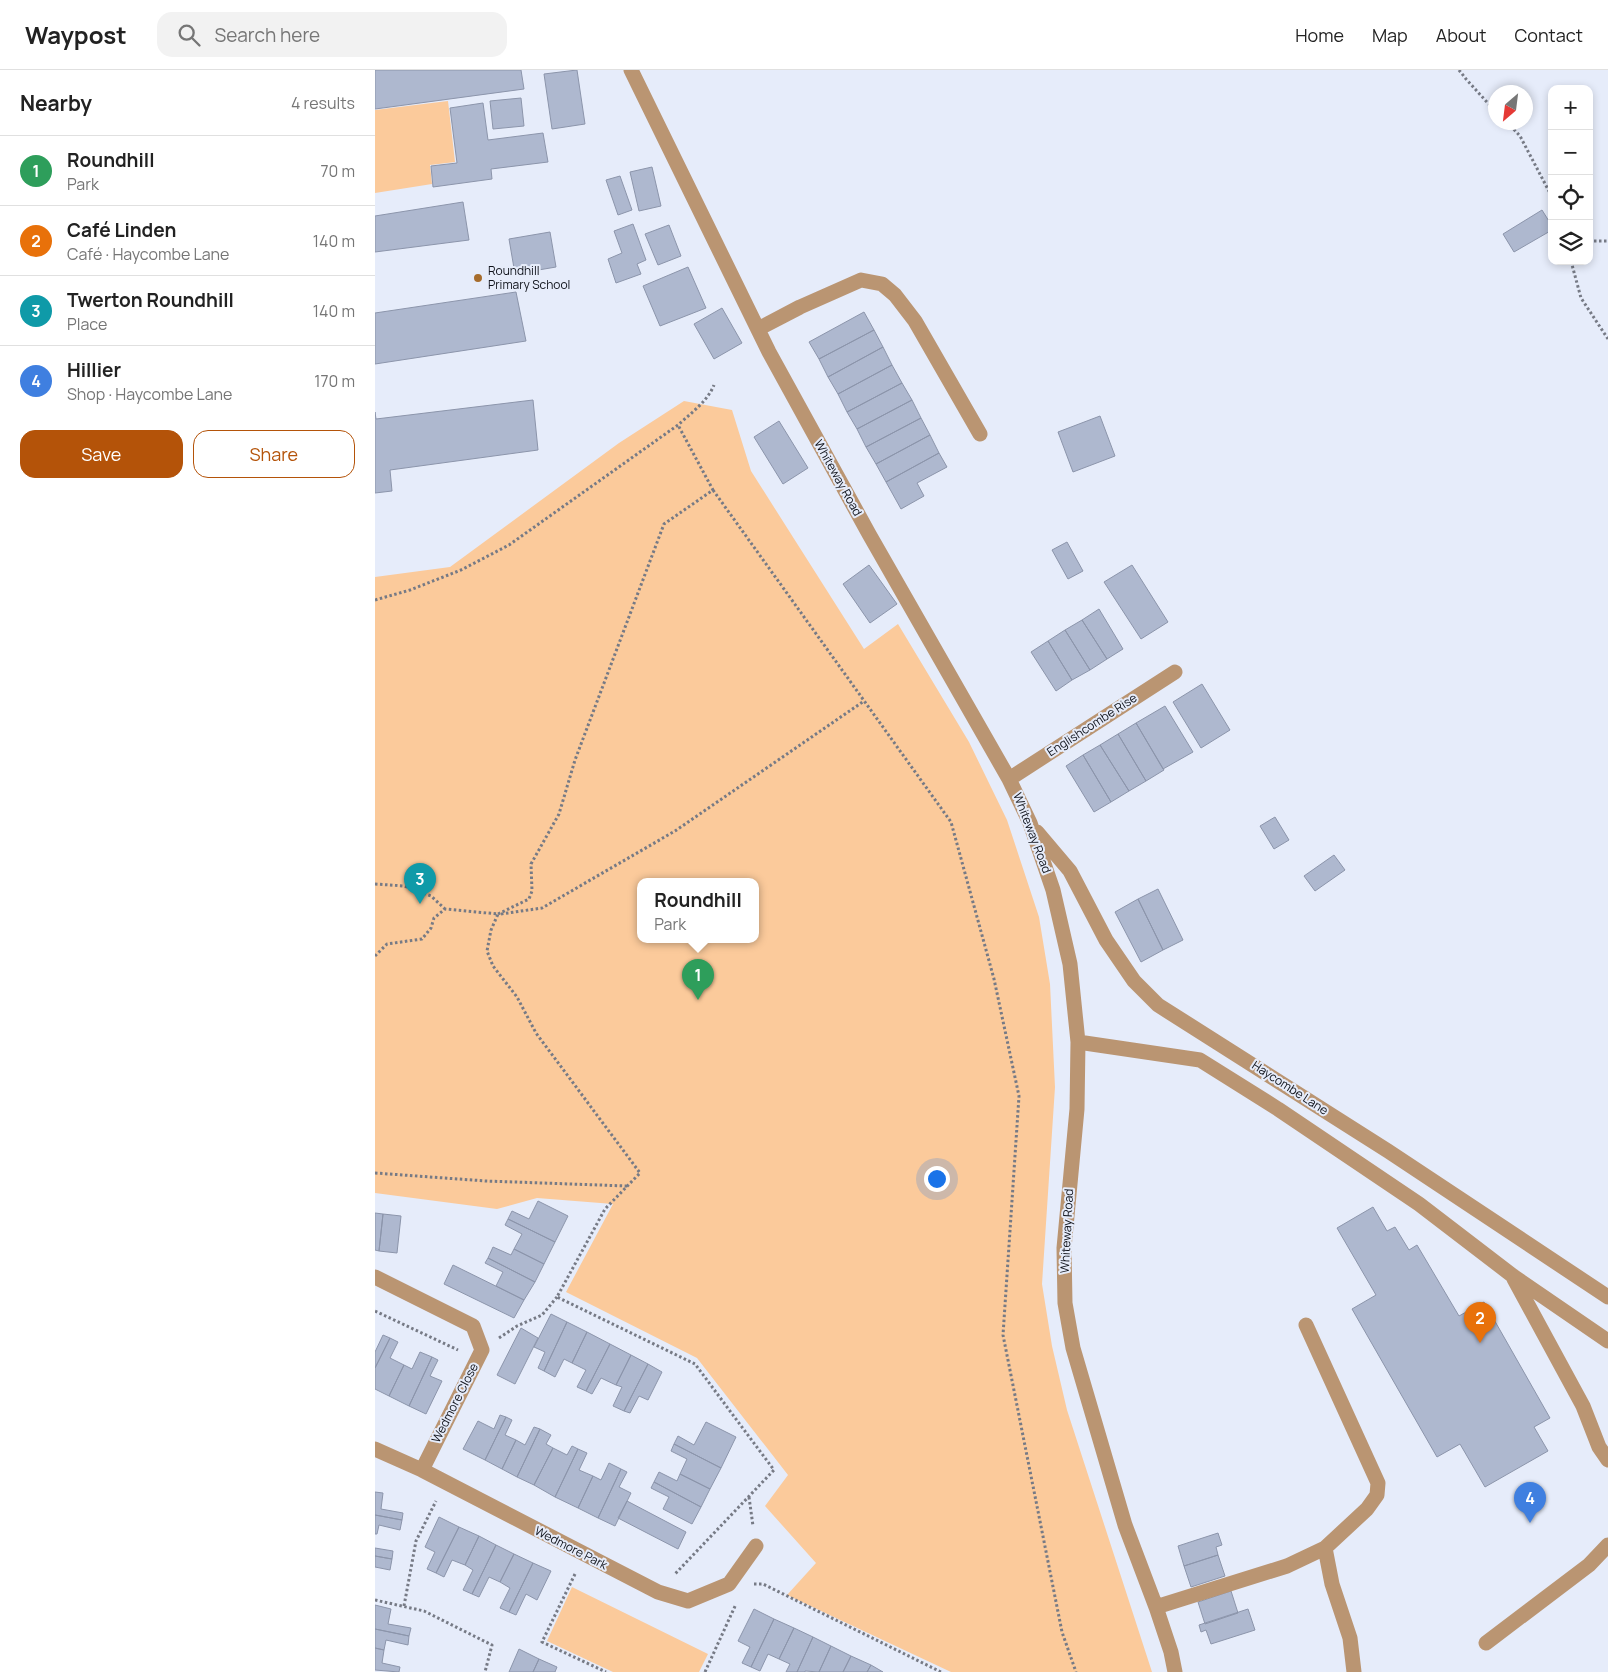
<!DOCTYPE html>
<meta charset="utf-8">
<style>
body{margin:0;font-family:Manrope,sans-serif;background:#f2f2f2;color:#222}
.controls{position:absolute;right:15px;top:15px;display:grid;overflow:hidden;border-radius:10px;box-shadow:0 2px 8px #0003}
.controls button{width:45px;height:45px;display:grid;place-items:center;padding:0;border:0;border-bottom:1px solid #e0e0e0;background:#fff;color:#222;font:25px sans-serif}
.compass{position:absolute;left:1113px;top:15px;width:45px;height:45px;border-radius:50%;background:#fff;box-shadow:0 2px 8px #0003;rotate:208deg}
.you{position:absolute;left:561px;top:1108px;width:18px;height:18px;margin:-12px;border:4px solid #fff;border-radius:50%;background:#1a73e8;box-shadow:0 0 0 8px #1a73e833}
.badge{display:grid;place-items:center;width:32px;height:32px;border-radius:50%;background:#b45309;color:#fff;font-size:16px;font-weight:700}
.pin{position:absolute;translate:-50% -41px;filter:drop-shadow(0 1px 2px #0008)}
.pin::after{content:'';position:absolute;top:26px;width:18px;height:15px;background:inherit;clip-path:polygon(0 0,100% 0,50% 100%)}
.popup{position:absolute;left:262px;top:808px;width:122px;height:65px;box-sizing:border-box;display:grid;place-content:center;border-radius:10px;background:#fff;filter:drop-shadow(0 1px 4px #0005);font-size:16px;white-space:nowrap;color:#767676}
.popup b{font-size:19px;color:#222}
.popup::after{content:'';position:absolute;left:50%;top:100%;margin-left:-10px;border:10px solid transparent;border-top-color:#fff}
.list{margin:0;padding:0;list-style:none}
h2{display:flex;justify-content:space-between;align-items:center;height:65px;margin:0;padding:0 20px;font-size:21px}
h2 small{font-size:16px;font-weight:400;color:#767676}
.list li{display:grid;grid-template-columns:32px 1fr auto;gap:15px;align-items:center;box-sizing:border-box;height:70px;padding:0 20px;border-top:1px solid #e0e0e0}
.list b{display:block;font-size:19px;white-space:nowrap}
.list p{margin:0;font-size:16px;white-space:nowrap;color:#767676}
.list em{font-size:16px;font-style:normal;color:#767676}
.actions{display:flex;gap:10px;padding:15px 20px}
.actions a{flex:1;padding:11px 0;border:1px solid #b45309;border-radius:15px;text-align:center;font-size:18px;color:#b45309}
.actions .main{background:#b45309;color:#fff}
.icon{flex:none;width:28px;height:28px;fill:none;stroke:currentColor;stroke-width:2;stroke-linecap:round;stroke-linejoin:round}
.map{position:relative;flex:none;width:1233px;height:1602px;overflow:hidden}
header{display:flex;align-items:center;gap:30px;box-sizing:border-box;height:70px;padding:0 25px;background:#fff;border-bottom:1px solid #e0e0e0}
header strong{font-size:24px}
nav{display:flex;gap:28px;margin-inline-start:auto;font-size:18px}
.search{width:350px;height:45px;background:#f2f2f2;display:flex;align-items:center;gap:12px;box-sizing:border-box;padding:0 18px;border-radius:15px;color:#767676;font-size:19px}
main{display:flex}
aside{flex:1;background:#fff}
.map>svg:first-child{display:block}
.green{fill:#fbca9b;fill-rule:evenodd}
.building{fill:#aeb8cf;stroke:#8c95ab}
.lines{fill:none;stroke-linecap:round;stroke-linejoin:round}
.path{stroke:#767a85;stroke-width:3;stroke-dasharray:2.5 2.5;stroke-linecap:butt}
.minor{stroke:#ba9572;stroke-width:15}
.poi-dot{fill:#a66c2c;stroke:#e6ecfa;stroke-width:2}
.labels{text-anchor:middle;stroke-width:4;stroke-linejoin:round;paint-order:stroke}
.poi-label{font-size:12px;fill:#0e1119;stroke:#e6ecfa;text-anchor:start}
.street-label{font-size:12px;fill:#0e1119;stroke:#e6ecfa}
</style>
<header>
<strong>Waypost</strong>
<div class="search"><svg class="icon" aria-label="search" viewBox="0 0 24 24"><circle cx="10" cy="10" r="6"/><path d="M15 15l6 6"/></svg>Search here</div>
<nav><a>Home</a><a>Map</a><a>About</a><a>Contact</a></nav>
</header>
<main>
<aside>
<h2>Nearby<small>4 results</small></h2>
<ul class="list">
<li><span class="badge" style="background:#2e9e5b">1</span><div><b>Roundhill</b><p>Park</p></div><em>70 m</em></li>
<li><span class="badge" style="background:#e8710a">2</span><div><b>Café Linden</b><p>Café · Haycombe Lane</p></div><em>140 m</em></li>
<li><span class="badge" style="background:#0f9aa8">3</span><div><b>Twerton Roundhill</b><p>Place</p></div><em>140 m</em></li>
<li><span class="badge" style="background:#3f7fe0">4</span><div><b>Hillier</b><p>Shop · Haycombe Lane</p></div><em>170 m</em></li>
</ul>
<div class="actions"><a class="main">Save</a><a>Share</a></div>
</aside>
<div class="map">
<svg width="1233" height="1602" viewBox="0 0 1233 1602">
<rect width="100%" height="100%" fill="#e6ecfa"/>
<!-- green -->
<path class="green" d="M73,31L80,92L55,95L57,114L0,123V40Z
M309,331L357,340L376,401L489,579L523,554L594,672L632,750L664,847L675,914L680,1017L667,1214L677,1276L692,1340L777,1602H576L412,1525L441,1493L390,1436L413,1405L322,1288L191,1222L238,1134L162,1128L122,1139L0,1123V507L75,497L244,373ZM380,811V869H266V811Z
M197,1517L333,1584L324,1602H238L172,1571Z"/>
<!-- building -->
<path class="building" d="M0,0H146L149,19L0,39Z
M202,0L210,54L177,59L169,4Z
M146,28L149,56L118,59L115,31Z
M108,33L113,70L168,63L173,92L116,99L117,109L58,117L56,96L82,93L75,38Z
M277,97L286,136L264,141L255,102Z
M245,106L257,140L243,145L231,110Z
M88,132L94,170L0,182V146Z
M1167,140L1177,156V160L1139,182L1128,164Z
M258,154L271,190L262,194L266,204L241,213L233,189L247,183L239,161Z
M294,155L306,186L283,195L270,164Z
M175,162L181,197L140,204L134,169Z
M313,197L331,238L285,256L268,216Z
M141,222L151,271L0,294V243Z
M347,238L367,273L339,289L319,254Z
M489,242L499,260L444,289L434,272Z
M499,260L508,277L453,307L444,289Z
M508,277L517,295L463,324L453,307Z
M517,295L527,313L472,342L463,324Z
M527,313L537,330L482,359L472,342Z
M158,330L163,380L15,400L17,421L0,423V342L1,349Z
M537,330L546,348L491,377L482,359Z
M725,346L740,386L698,402L683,362Z
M546,348L555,365L501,394L491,377Z
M404,351L433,398L408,414L379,367Z
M555,365L564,383L511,412L501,394Z
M564,383L572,397L542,413L549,426L526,439L511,412Z
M692,472L708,501L693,509L677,480Z
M494,495L522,534L495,553L468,514Z
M757,495L793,552L766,569L729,512Z
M724,539L748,579L732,589L707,550Z
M707,550L732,589L715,600L690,560Z
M690,560L715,600L697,610L673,571Z
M673,571L697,610L681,621L656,582Z
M827,614L855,660L826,678L798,632Z
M790,636L818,682L788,699L761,653Z
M761,653L789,700L771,711L743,664Z
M743,664L771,711L754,721L725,675Z
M725,675L754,721L736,732L708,685Z
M708,685L736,732L719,742L691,696Z
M900,747L914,770L899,779L885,756Z
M959,785L970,800L940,821L929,806Z
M783,819L808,870L788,880L763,829Z
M763,829L788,880L766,892L740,842Z
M163,1131L193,1146L180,1172L133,1149L137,1141L154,1149Z
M998,1137L1012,1161L1020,1157L1034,1180L1042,1175L1084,1246L1109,1232L1175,1348L1159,1357L1173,1381L1110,1417L1085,1374L1062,1387L977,1239L1001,1225L962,1158Z
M0,1143L8,1144L4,1181L0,1180Z
M8,1144L26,1146L22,1183L4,1181Z
M133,1149L180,1172L169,1194L139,1179L147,1164L130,1155Z
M118,1177L136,1185L139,1179L169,1194L160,1212L113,1188Z
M113,1188L160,1212L149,1230L121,1216L128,1202L110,1193Z
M78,1195L149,1230L139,1248L69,1214Z
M176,1244L192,1252L169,1301L163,1298L170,1282L159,1277Z
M192,1252L212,1262L197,1293L189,1289L180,1307L169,1301Z
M146,1258L163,1268L140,1314L122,1305Z
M212,1262L235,1274L211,1321L202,1317L211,1300L197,1293Z
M8,1265L15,1268L0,1298V1282Z
M15,1268L23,1272L15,1288L29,1295L14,1326L0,1319V1298Z
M235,1274L256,1285L241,1315L226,1308L217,1324L211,1321Z
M45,1282L57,1287L34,1336L14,1326L29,1295L37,1299Z
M256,1285L273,1294L249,1341L238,1336L247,1317L241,1315Z
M57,1287L63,1290L55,1306L67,1311L51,1344L34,1336Z
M273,1294L287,1302L273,1330L264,1326L255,1343L249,1341Z
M125,1345L131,1347L110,1390L88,1379L103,1351L119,1359Z
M131,1347L137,1350L130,1365L141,1370L127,1399L110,1390Z
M331,1352L361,1367L346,1398L299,1374L303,1366L319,1375Z
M159,1357L165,1359L142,1407L127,1399L141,1370L150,1375Z
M165,1359L176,1365L171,1374L178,1378L159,1415L142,1407Z
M299,1374L346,1398L335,1419L305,1404L312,1389L296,1381Z
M197,1376L203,1379L180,1427L159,1415L178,1378L192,1385Z
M203,1379L212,1383L204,1400L218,1406L203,1438L180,1427Z
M234,1393L246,1399L223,1448L203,1438L218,1406L226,1410Z
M246,1399L252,1402L244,1417L256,1423L240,1456L223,1448Z
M284,1402L302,1411L305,1404L335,1419L326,1437L279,1412Z
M279,1412L326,1437L317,1454L288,1439L294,1427L276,1418Z
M0,1422L8,1423L6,1439L28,1443L27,1450L0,1445Z
M252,1431L311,1462L303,1479L243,1448Z
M0,1445L27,1450L25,1460L4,1455L2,1464H0Z
M64,1447L84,1457L61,1503L52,1499L60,1482L50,1477Z
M84,1457L104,1466L90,1495L77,1490L69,1507L61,1503Z
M843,1463L847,1475L841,1477L843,1485L809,1496L803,1476Z
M104,1466L121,1475L97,1524L88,1520L98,1500L90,1495Z
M121,1475L139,1484L125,1512L114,1507L104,1527L97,1524Z
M0,1478L18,1481L17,1489L0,1486Z
M139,1484L158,1493L134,1542L125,1538L135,1518L125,1512Z
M843,1485L850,1506L816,1517L809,1496Z
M0,1486L17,1489L15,1500L0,1497Z
M158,1493L176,1501L162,1530L151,1524L141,1545L134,1542Z
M856,1521L863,1543L830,1554L823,1532Z
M0,1535L16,1539L13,1554L36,1558L34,1566L0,1559Z
M379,1539L399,1549L376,1597L367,1593L375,1577L363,1571Z
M873,1539L880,1560L836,1574L831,1560L826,1562L824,1555Z
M399,1549L419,1558L404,1589L393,1584L385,1601L376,1597Z
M419,1558L438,1567L422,1602H411L415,1594L404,1589Z
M0,1559L34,1566L33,1575L11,1570L9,1580L0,1578Z
M438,1567L456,1576L444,1602L430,1601V1602H422Z
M456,1576L476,1586L468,1602H444Z
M0,1578L9,1580L7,1593L25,1597L24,1602L0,1600Z
M144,1579L164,1589L158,1602H134Z
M476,1586L496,1595L492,1602H468Z
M164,1589L182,1597L180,1602H158Z
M496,1595L508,1602H492Z"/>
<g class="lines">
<!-- path -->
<path class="path" d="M1084,0L1091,9L1120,41
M1132,52L1145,66L1177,127
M1214,171H1233
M1196,191L1206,228L1233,269
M338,420L576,752L619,909L644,1026L628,1265L687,1562L701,1602
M0,530L35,520L86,500L134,475L303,355C316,343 332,332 339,315
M0,814L29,816L56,826L70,839
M123,844L154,829L157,821L156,794L184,744L200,690L289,454L338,420L303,355
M126,844L167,838L300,761L489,631
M0,886L12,874L47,869L56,858L59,848L70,839L123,844L116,860L112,881L118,896L142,927L161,963L265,1103L230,1139L182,1227L320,1294L399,1400L300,1504
M0,1103L111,1111L252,1116
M0,1241L83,1280
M124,1268L142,1256L167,1245L182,1227
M374,1427L378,1456
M200,1504L167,1572L231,1602
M379,1514H388L566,1602
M0,1530L49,1541L117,1575L110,1602
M29,1536L41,1471L61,1431
M330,1602L361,1534"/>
<!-- minor -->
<path class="minor" d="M256,0L394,282L494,464L634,709L655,753L678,820L695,894L703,972L702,1039L689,1178L690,1233L698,1278L750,1455L781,1537L796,1582L800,1602
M383,259L425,237L486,210L507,214L520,225L540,251L605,364
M634,709L800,602
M662,762L695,801L731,870L759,911L783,935L1013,1081L1233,1227
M703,972L825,990L903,1039L1044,1134L1138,1206L1233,1271
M0,1207L98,1256L107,1280L47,1400
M1139,1209L1208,1336L1224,1377L1233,1390
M931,1255L1003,1413L1002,1425L992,1439L950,1478L957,1514L975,1568L979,1602
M0,1379L47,1400L283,1522L313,1531L354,1514L381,1476
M781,1537L912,1496L950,1478
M1111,1573L1214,1495L1233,1475"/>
</g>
<!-- markers -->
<circle class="poi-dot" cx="103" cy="208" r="5"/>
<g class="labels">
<!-- poi labels -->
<g class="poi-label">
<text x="113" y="205">Roundhill<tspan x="113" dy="14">Primary School</tspan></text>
</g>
<!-- street labels -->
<g class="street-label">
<text transform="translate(463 408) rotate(61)" y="4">Whiteway Road</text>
<text transform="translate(717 655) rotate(-33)" y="4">Englishcombe Rise</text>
<text transform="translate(657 763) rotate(69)" y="4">Whiteway Road</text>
<text transform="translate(915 1018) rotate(33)" y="4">Haycombe Lane</text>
<text transform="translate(692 1161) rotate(-87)" y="4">Whiteway Road</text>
<text transform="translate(80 1333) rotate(-63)" y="4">Wedmore Close</text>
<text transform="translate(196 1478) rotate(27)" y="4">Wedmore Park</text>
</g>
</g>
</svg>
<div class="controls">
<button>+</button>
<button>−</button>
<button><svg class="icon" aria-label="locate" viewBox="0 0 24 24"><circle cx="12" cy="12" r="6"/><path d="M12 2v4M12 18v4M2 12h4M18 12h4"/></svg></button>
<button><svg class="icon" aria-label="layers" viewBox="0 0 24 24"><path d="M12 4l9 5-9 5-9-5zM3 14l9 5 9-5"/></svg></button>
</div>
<svg class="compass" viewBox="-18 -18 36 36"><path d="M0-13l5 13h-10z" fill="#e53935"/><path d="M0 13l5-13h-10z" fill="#767676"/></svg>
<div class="you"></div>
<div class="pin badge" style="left:323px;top:930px;background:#2e9e5b">1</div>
<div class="popup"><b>Roundhill</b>Park</div>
<div class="pin badge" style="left:1105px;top:1273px;background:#e8710a">2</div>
<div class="pin badge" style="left:45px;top:834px;background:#0f9aa8">3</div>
<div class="pin badge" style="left:1155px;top:1453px;background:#3f7fe0">4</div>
</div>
</main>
